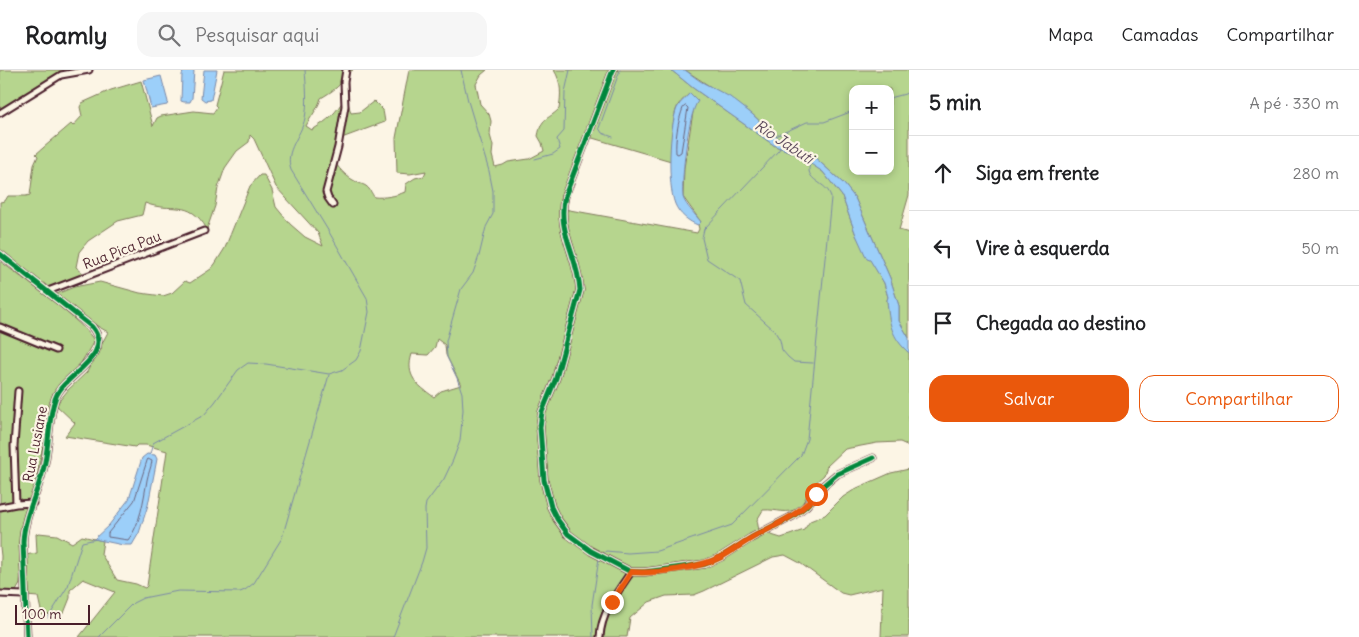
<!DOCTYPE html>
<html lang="pt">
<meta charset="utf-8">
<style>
body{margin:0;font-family:Delius,sans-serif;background:#f6f6f6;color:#202124}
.controls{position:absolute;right:15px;top:15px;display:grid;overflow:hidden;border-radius:10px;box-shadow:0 2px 8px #0003}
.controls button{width:45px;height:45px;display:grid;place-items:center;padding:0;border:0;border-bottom:1px solid #e0e0e0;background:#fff;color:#202124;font:25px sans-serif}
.scale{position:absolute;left:15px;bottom:12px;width:75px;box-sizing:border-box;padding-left:5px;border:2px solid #4a1f2b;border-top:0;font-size:14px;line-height:18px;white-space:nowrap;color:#4a1f2b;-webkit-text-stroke:4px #fcf5e5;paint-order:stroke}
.stop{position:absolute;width:15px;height:15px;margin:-11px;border:4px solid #ea580c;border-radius:50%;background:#fff}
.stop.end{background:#ea580c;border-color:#fff;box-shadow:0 1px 5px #0008}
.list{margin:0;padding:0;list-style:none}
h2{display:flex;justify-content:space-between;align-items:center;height:65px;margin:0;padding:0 20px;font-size:21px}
h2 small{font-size:16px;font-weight:400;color:#757577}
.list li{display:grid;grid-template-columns:32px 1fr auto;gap:15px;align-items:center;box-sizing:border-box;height:75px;padding:0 20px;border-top:1px solid #e0e0e0}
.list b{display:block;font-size:19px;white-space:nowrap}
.list em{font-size:16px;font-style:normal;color:#757577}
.actions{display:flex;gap:10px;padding:15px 20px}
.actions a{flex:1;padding:11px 0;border:1px solid #ea580c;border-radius:15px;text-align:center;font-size:18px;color:#ea580c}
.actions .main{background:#ea580c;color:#fff}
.icon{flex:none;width:28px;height:28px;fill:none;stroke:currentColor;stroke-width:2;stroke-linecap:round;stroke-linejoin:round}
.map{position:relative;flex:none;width:909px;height:567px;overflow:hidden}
header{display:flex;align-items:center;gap:30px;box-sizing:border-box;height:70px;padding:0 25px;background:#fff;border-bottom:1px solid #e0e0e0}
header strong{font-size:24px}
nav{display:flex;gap:28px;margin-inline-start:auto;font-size:18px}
.search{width:350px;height:45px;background:#f6f6f6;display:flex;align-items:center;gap:12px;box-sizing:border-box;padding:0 18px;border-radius:15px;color:#757577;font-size:19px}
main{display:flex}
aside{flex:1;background:#fff}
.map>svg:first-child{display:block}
.green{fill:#b6d58e;stroke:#807a5c;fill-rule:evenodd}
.water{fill:#9ccff9;stroke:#7b89a7}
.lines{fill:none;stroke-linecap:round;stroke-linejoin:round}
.shore{stroke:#6b657d;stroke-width:1}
.stream{stroke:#7b89a7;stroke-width:1}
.minor-casing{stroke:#4a1f2b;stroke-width:9}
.minor{stroke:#fcf5e5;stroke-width:5}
.cycleway-casing{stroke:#fcf5e5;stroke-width:8}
.cycleway{stroke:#00873e;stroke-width:5}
.route{stroke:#ea580c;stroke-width:6}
.labels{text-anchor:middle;stroke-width:4.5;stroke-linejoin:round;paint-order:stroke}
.street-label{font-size:14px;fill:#4a1f2b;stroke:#fcf5e5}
.water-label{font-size:15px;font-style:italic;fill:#5e4b5e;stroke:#fcf5e5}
</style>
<header>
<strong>Roamly</strong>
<div class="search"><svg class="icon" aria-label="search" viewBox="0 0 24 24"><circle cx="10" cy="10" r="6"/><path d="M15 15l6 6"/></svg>Pesquisar aqui</div>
<nav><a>Mapa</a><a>Camadas</a><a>Compartilhar</a></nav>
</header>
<main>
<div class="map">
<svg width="909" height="567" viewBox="0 0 909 567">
<rect width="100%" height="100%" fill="#fcf5e5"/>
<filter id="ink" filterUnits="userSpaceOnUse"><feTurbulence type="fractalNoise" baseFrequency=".02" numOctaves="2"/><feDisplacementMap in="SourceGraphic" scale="10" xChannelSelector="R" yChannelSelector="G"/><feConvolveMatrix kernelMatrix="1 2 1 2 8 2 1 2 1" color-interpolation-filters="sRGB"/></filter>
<g filter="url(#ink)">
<!-- green -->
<path class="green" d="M0,0H82L46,13L7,42L0,45Z
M224,0H353L346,4C343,15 331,22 321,28C318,39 311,46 306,56L312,60C330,49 335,44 346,26L351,43L360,42L374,31L383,40L385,52L339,69L333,90C339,98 344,105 353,110C365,117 366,112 374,127C384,128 396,126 405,122L406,114L415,108L424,106L426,101L410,104L397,103L396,68L409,0H487L481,5L476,14L480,34L489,44L491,51L490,65L493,76L492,85L495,97L503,95L508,92L529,89L544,81L542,73L538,66C542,46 547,51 559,39C561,25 562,13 554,0H671L693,18L775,76L794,83L809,92L823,102L842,126L856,165L884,213L888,227L887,230C890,252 892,267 909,283V376L900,372L877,373L845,379L827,396L824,405L812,416L800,438C784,445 779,439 763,440L757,450L759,461L781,468L804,460L810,451L825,445L843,427L857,418L891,403L909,399V567H881L883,517L849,525L841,523L800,493L785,485L773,487L704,521L694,525L666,526L649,532L630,548L627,567H79L115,522L83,509L70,520V528L64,543L42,545L38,527L26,526L27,503L25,485L37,483L36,464L39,463L57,465L72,473L82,466L103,471L101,484L117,510L136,514L145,518L147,516L167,381L146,375H137L135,377L65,366L75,353L56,335L68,320L87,302L108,262L90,252L54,225L74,217L100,212L140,223L163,226L172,223L185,211L190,213L211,199L215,194L225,178L250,116L260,105H264L272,120L276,137L290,154L305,167L323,176L318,163L276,117L254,69L250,65L249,72L237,81L225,98L218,118L215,136L207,159C188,127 172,144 145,133L142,145L118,151L88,171L79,182L76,197L85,205L46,218L0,182V132L5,131L8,126H26L30,125L34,95L38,86L36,84L71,54L73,56L82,46L80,37L82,33L111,20L141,11L153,56L157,48L161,46L194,41L213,43L217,37L215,35ZM690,23L694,36L684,98L683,127L701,152L698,155L699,159L697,163L564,139L562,135L589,67L671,91C671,78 672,46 678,35C681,31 686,27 690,23ZM437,269L445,275L446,285L461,315L441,321L434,327C417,315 405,306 412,284L428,285L435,277Z
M685,0H909V125L899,160L909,163V268L899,251V236L890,208L855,128L844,114L810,83L799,77L780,70L752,44ZM853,19H890V101H853Z
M0,191C18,205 87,254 94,271L81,293L54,322L32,430L21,460L19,474L21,494L20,514L16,521H0L1,486L0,477Z"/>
<!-- water -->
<path class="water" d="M190,0L194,1L192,28L190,32H184L181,31L182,5L183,2Z
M204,0H217L211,30L205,31L201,28Z
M671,0H685L700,11L730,27L752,44L780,70L799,77L810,83L844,114L855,128L890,208L899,236V251L909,268V283C891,267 889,253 887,230L888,227L884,213L870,190L867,189L856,165L842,126L823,102L794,83L775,76L693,18Z
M161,6L168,32L167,35L151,38L144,10Z
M690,23L698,31C688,44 681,109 683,127C685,135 696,145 701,152L698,155C689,152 679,144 675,134C667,114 669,58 677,38C680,32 686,28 690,23Z
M147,384L155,385L157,389L148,435L139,463L132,475H123L94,469L109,455L129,429L142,388Z"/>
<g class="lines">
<!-- shore -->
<path class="shore" d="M686,36L688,38L681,82L678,84L676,83C675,69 678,51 683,38Z
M148,389L152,391C151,398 148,404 147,410C144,428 140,456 128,470L108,467V463L134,431Z"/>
<!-- stream -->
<path class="stream" d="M890,28L905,24L909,21
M776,66L807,52H824L853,41
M613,67L602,63L599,58L620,0
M780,77L779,80L704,159L702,168L707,189L740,211L746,235L774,260L780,270L782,280L788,287L794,292L813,293
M535,89L553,84L560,79L557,69L564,61L565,22L570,0
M150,384L153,373L204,345L215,332L238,300L248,293L266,294L329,304L342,300L356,290L361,281L369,242L367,228L329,162L291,100C284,80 301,67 305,48C308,33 306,15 305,0
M601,485L606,481L628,483L657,481L732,455L801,385L807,369L831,128C829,111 801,112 811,92
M48,548L68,516L82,472L97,469
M99,567L133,533L143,528L178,521L240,522L245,520L254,513L282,468L329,305
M393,567L422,492L426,478L425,439L426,433L444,409L453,390L460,371L463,340L462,323L457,308L447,287L446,271L461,219L473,203L479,186L486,157L493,144V121L489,101L468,31L461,0
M593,567L592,535L599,488"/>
<defs>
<path id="minor" d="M613,0L565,126C556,160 578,186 580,220L556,308L542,342L540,357L544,410L551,437L557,449L568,464L591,481L631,502H645L705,494L721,487L751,468L793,446L806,436L824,415L837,404L873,388
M0,43L61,5L89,0
M333,135L328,128L326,122L338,77L345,36L344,12L346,0
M0,184L92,257C114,283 70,303 59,321C49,335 49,373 45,392C40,419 24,444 23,472L27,567
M48,221L204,161
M0,257L56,280
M16,434L14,376L18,321
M0,437L16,434L33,433
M0,524L24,525
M600,567C601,543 618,521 631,502"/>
</defs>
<!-- minor casing -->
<use href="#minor" class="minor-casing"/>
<!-- minor -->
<use href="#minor" class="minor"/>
<defs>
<path id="cycleway" d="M613,0L565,126C556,160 578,186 580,220L556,308L542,342L540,357L544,410L551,437L557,449L568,464L591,481L631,502H645L705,494L721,487L751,468L793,446L806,436L824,415L837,404L873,388
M0,184L92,257C114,283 70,303 59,321C49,335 49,373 45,392C40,419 24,444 23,472L27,567"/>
</defs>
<!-- cycleway casing -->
<use href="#cycleway" class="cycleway-casing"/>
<!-- cycleway -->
<use href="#cycleway" class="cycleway"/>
</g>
</g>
<g class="lines" filter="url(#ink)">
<!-- route -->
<path class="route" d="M612,532L631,502C655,504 700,498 721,487C734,480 745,471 757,465C782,451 797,447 816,424"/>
</g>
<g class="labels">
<!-- street labels -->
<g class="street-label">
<text transform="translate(122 180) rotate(-21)" y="5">Rua Pica Pau</text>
<text transform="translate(35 374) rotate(-79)" y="5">Rua Lusiane</text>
</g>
<!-- water labels -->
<g class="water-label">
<text transform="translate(784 72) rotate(33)" y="5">Rio Jabuti</text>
</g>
</g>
</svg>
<div class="controls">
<button>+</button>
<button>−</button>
</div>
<div class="scale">100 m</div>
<div class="stop" style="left:816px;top:424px"></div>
<div class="stop end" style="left:612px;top:532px"></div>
</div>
<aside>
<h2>5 min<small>A pé · 330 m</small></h2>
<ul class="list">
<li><svg class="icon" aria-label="ahead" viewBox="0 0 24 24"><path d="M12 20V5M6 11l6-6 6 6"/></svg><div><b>Siga em frente</b></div><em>280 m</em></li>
<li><svg class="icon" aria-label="left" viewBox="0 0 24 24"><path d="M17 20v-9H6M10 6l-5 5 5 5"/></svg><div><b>Vire à esquerda</b></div><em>50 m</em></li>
<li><svg class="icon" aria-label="arrive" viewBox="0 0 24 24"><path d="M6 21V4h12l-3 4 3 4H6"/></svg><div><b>Chegada ao destino</b></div></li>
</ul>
<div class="actions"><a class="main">Salvar</a><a>Compartilhar</a></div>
</aside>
</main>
